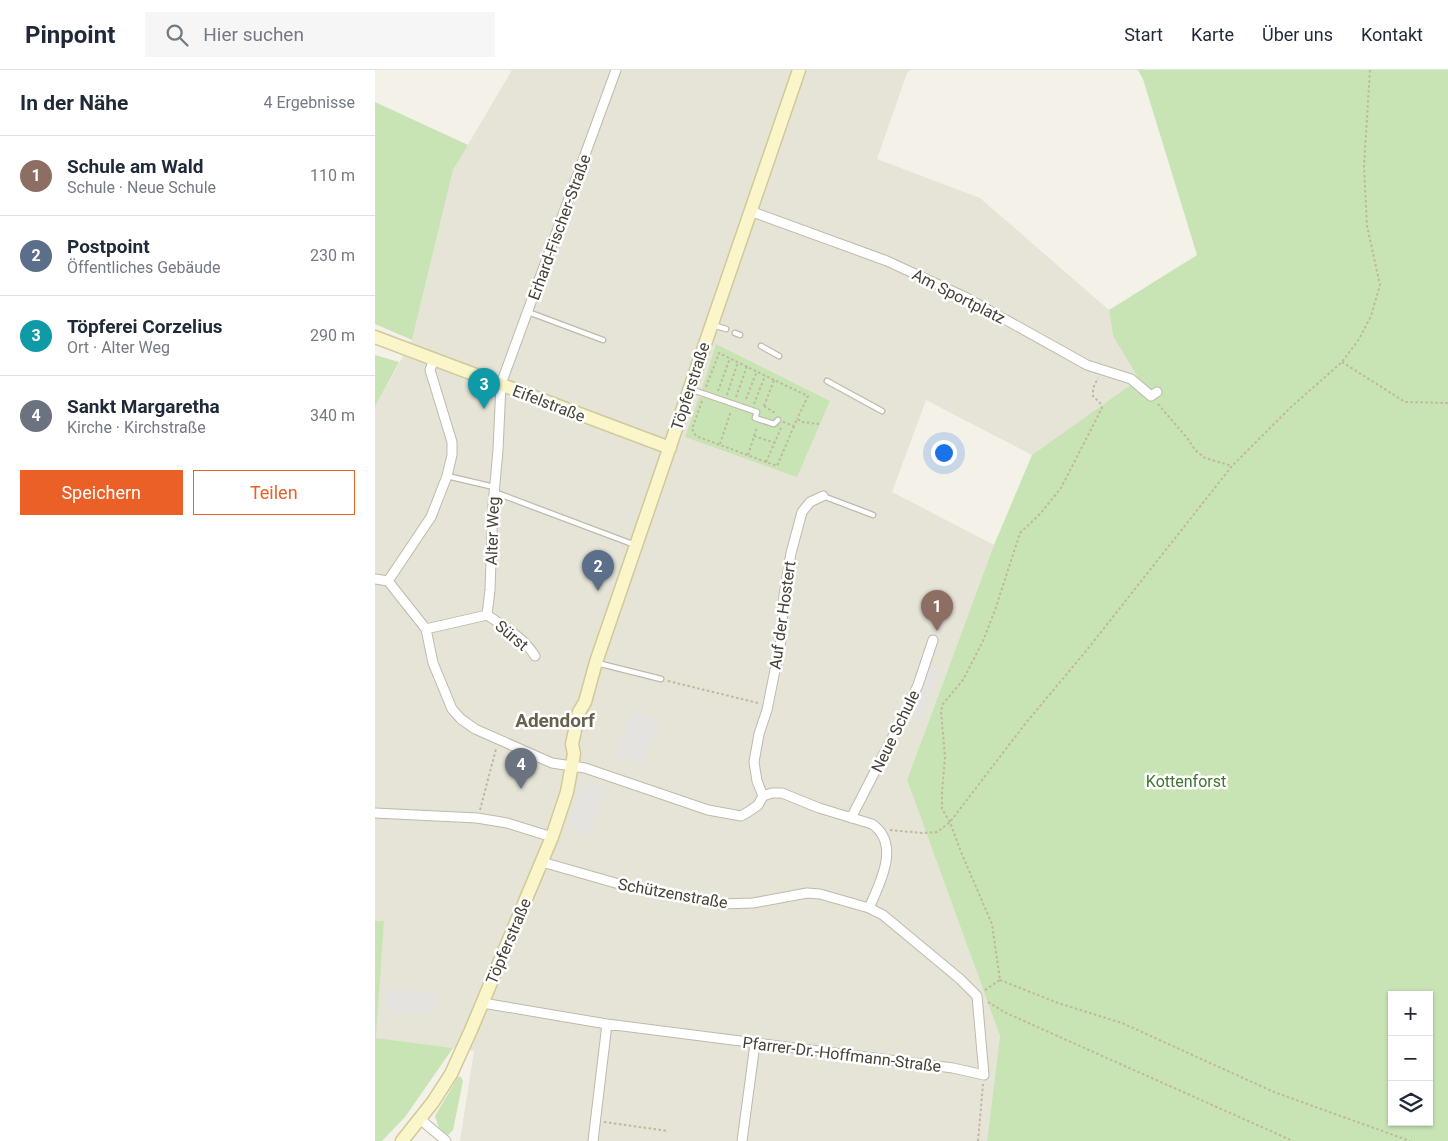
<!DOCTYPE html>
<html lang="de">
<meta charset="utf-8">
<style>
body{margin:0;font-family:Roboto,sans-serif;background:#f6f6f7;color:#1f2937}
.controls{position:absolute;right:15px;bottom:15px;display:grid;overflow:hidden;border-radius:0px;box-shadow:0 1px 4px #0004}
.controls button{width:45px;height:45px;display:grid;place-items:center;padding:0;border:0;border-bottom:1px solid #e0e1e3;background:#fff;color:#1f2937;font:25px sans-serif}
.you{position:absolute;left:568px;top:382px;width:18px;height:18px;margin:-12px;border:4px solid #fff;border-radius:50%;background:#1a73e8;box-shadow:0 0 0 8px #1a73e833}
.badge{display:grid;place-items:center;width:32px;height:32px;border-radius:50%;background:#eb6027;color:#fff;font-size:16px;font-weight:700}
.pin{position:absolute;translate:-50% -41px;filter:drop-shadow(0 1px 2px #0008)}
.pin::after{content:'';position:absolute;top:26px;width:18px;height:15px;background:inherit;clip-path:polygon(0 0,100% 0,50% 100%)}
.list{margin:0;padding:0;list-style:none}
h2{display:flex;justify-content:space-between;align-items:center;height:65px;margin:0;padding:0 20px;font-size:21px}
h2 small{font-size:16px;font-weight:400;color:#747a83}
.list li{display:grid;grid-template-columns:32px 1fr auto;gap:15px;align-items:center;box-sizing:border-box;height:80px;padding:0 20px;border-top:1px solid #e0e1e3}
.list b{display:block;font-size:19px;white-space:nowrap}
.list p{margin:0;font-size:16px;white-space:nowrap;color:#747a83}
.list em{font-size:16px;font-style:normal;color:#747a83}
.actions{display:flex;gap:10px;padding:15px 20px}
.actions a{flex:1;padding:11px 0;border:1px solid #eb6027;border-radius:0px;text-align:center;font-size:18px;color:#eb6027}
.actions .main{background:#eb6027;color:#fff}
.icon{flex:none;width:28px;height:28px;fill:none;stroke:currentColor;stroke-width:2;stroke-linecap:round;stroke-linejoin:round}
.map{position:relative;flex:none;width:1073px;height:1071px;overflow:hidden}
header{display:flex;align-items:center;gap:30px;box-sizing:border-box;height:70px;padding:0 25px;background:#fff;border-bottom:1px solid #e0e1e3}
header strong{font-size:24px}
nav{display:flex;gap:28px;margin-inline-start:auto;font-size:18px}
.search{width:350px;height:45px;background:#f6f6f7;display:flex;align-items:center;gap:12px;box-sizing:border-box;padding:0 18px;border-radius:0px;color:#747a83;font-size:19px}
main{display:flex}
aside{flex:1;background:#fff}
.map>svg:first-child{display:block}
.residential{fill:#e6e4d7}
.green{fill:#c8e4b4;fill-rule:evenodd}
.parking{fill:#e5e3e0}
.lines{fill:none;stroke-linecap:round;stroke-linejoin:round}
.lane-casing{stroke:#bebaab;stroke-width:7}
.street-casing{stroke:#bebaab;stroke-width:11}
.secondary-casing{stroke:#d0c99b;stroke-width:15}
.path{stroke:#bfb89e;stroke-width:2;stroke-dasharray:2.5 2.5;stroke-linecap:butt}
.lane{stroke:#fff;stroke-width:4.5}
.street{stroke:#fff;stroke-width:9}
.secondary{stroke:#fbf6ca;stroke-width:12}
.labels{text-anchor:middle;stroke-width:5;stroke-linejoin:round;paint-order:stroke}
.street-label{font-size:16px;fill:#464237;stroke:#fff}
.park-label{font-size:16px;fill:#3f742e;stroke:#fff}
.quarter-label{font-size:19px;font-weight:bold;fill:#68614f;stroke:#fff}
</style>
<header>
<strong>Pinpoint</strong>
<div class="search"><svg class="icon" aria-label="search" viewBox="0 0 24 24"><circle cx="10" cy="10" r="6"/><path d="M15 15l6 6"/></svg>Hier suchen</div>
<nav><a>Start</a><a>Karte</a><a>Über uns</a><a>Kontakt</a></nav>
</header>
<main>
<aside>
<h2>In der Nähe<small>4 Ergebnisse</small></h2>
<ul class="list">
<li><span class="badge" style="background:#8d6e63">1</span><div><b>Schule am Wald</b><p>Schule · Neue Schule</p></div><em>110 m</em></li>
<li><span class="badge" style="background:#5c6f8a">2</span><div><b>Postpoint</b><p>Öffentliches Gebäude</p></div><em>230 m</em></li>
<li><span class="badge" style="background:#0f9aa8">3</span><div><b>Töpferei Corzelius</b><p>Ort · Alter Weg</p></div><em>290 m</em></li>
<li><span class="badge" style="background:#6b7280">4</span><div><b>Sankt Margaretha</b><p>Kirche · Kirchstraße</p></div><em>340 m</em></li>
</ul>
<div class="actions"><a class="main">Speichern</a><a>Teilen</a></div>
</aside>
<div class="map">
<svg width="1073" height="1071" viewBox="0 0 1073 1071">
<rect width="100%" height="100%" fill="#f3f1e8"/>
<!-- residential -->
<path class="residential" d="M137,0H535L532,3L502,89L605,128L734,240L738,266L765,309L657,385L551,330L517,422L619,475L532,710L625,966L612,1071H85L99,981L0,968L9,852L0,851V337L37,270L78,100Z"/>
<!-- green -->
<path class="green" d="M763,0H1073V1071H612L625,966L532,710L619,475L657,385L764,309L738,266L734,240L822,185L768,9ZM1017,925H1054V1052H1017Z
M0,32L93,75L78,100L37,270L0,254Z
M341,274L455,331L422,407L310,367L324,327H327L329,321L327,319Z
M0,285L24,292L0,337Z
M0,851H9L1,968L78,978L30,1047L7,1071H0Z
M83,1007H86L88,1011L78,1060L73,1065L64,1058L60,1046Z"/>
<!-- parking -->
<path class="parking" d="M555,597L564,601L543,648L534,644Z
M257,642L286,650L267,696L239,686Z
M213,713L230,717L215,765L200,760L201,756L194,754L205,715L211,716Z
M13,919L34,921L64,923L55,944L12,941Z"/>
<g class="lines">
<defs>
<path id="lane" d="M153,242L228,270
M338,255L351,259
M360,263L365,265
M386,276L404,286
M452,311L507,341
M315,319L382,342L380,348L399,354L403,350
M72,406L119,417
M119,422L260,475
M448,426L498,445
M222,593L286,609"/>
<path id="street" d="M375,141L512,191L590,227L712,295L756,309L776,326L782,322
M0,509L13,511L51,559L58,593L77,639L86,649L100,659L177,693L210,698L333,740L366,746L373,742L383,735L388,726L397,723H407L444,738L497,754C526,774 505,813 494,838
M13,511L56,447L72,406L77,385V372L55,300L59,289
M112,545C130,557 149,568 160,586
M51,559L112,545L115,520L118,435L123,380L126,314L241,0
M388,726L382,711L379,692L384,664L392,640L406,570L409,525L416,483L427,442L435,432L448,426
M0,743L102,748L132,753L177,767
M476,748L530,643L543,615L558,570
M108,933L232,954L578,998L609,1005L602,926L585,909L508,845L494,838L445,824L432,823L378,833L345,834L251,816L167,792
M45,1049L71,1071
M218,1071L232,954
M367,1071L380,974"/>
<path id="secondary" d="M0,267L295,378
M27,1071L58,1032L76,1004L96,960L177,767L192,722L199,684L197,674L204,642L210,632L221,592L424,0"/>
</defs>
<!-- lane casing -->
<use href="#lane" class="lane-casing"/>
<!-- street casing -->
<use href="#street" class="street-casing"/>
<!-- secondary casing -->
<use href="#secondary" class="secondary-casing"/>
<!-- path -->
<path class="path" d="M967,292L1030,332L1073,333
M331,317L344,283L399,310
M343,321L355,288
M352,325L363,292
M361,327L372,296
M371,329L382,301
M327,331L317,359L321,366L402,396L419,356
M379,334L390,306
M783,334L813,369L820,380L830,388L857,396
M389,336L399,310L433,326L422,349
M389,336L400,343
M408,352L419,356L422,349L427,352L444,354
M379,366L400,373
M345,374L356,341
M373,385L382,357
M391,392L406,358
M293,611L383,633
M105,740L121,679
M515,760L547,763L562,762L575,752L650,654L711,581L857,396L915,338L967,292L984,269L996,246L1005,215L992,156L989,96L995,0
M625,910L683,933L747,953L899,1022L1035,1071
M610,920L625,910L617,854L586,782L575,752L567,739V722L570,687L566,641L568,634L588,610L608,571L620,540L645,463L665,444L686,418L727,338L725,333L718,326V318L723,308
M613,932L631,943L918,1071
M229,1052L293,1061
M603,1071L608,1014"/>
<!-- lane -->
<use href="#lane" class="lane"/>
<!-- street -->
<use href="#street" class="street"/>
<!-- secondary -->
<use href="#secondary" class="secondary"/>
</g>
<g class="labels">
<!-- street labels -->
<g class="street-label">
<text transform="translate(184 157) rotate(-70)" y="6">Erhard-Fischer-Straße</text>
<text transform="translate(584 226) rotate(27)" y="6">Am Sportplatz</text>
<text transform="translate(315 316) rotate(-72)" y="6">Töpferstraße</text>
<text transform="translate(174 333) rotate(21)" y="6">Eifelstraße</text>
<text transform="translate(117 461) rotate(-88)" y="6">Alter Weg</text>
<text transform="translate(407 545) rotate(-82)" y="6">Auf der Hostert</text>
<text transform="translate(137 565) rotate(40)" y="6">Sürst</text>
<text transform="translate(520 661) rotate(-64)" y="6">Neue Schule</text>
<text transform="translate(298 823) rotate(10)" y="6">Schützenstraße</text>
<text transform="translate(133 871) rotate(-67)" y="6">Töpferstraße</text>
<text transform="translate(467 984) rotate(7)" y="6">Pfarrer-Dr.-Hoffmann-Straße</text>
</g>
<!-- park labels -->
<g class="park-label">
<text x="811" y="717">Kottenforst</text>
</g>
<!-- quarter labels -->
<g class="quarter-label">
<text x="180" y="657">Adendorf</text>
</g>
</g>
</svg>
<div class="controls">
<button>+</button>
<button>−</button>
<button><svg class="icon" aria-label="layers" viewBox="0 0 24 24"><path d="M12 4l9 5-9 5-9-5zM3 14l9 5 9-5"/></svg></button>
</div>
<div class="you"></div>
<div class="pin badge" style="left:562px;top:561px;background:#8d6e63">1</div>
<div class="pin badge" style="left:223px;top:521px;background:#5c6f8a">2</div>
<div class="pin badge" style="left:109px;top:339px;background:#0f9aa8">3</div>
<div class="pin badge" style="left:146px;top:719px;background:#6b7280">4</div>
</div>
</main>
